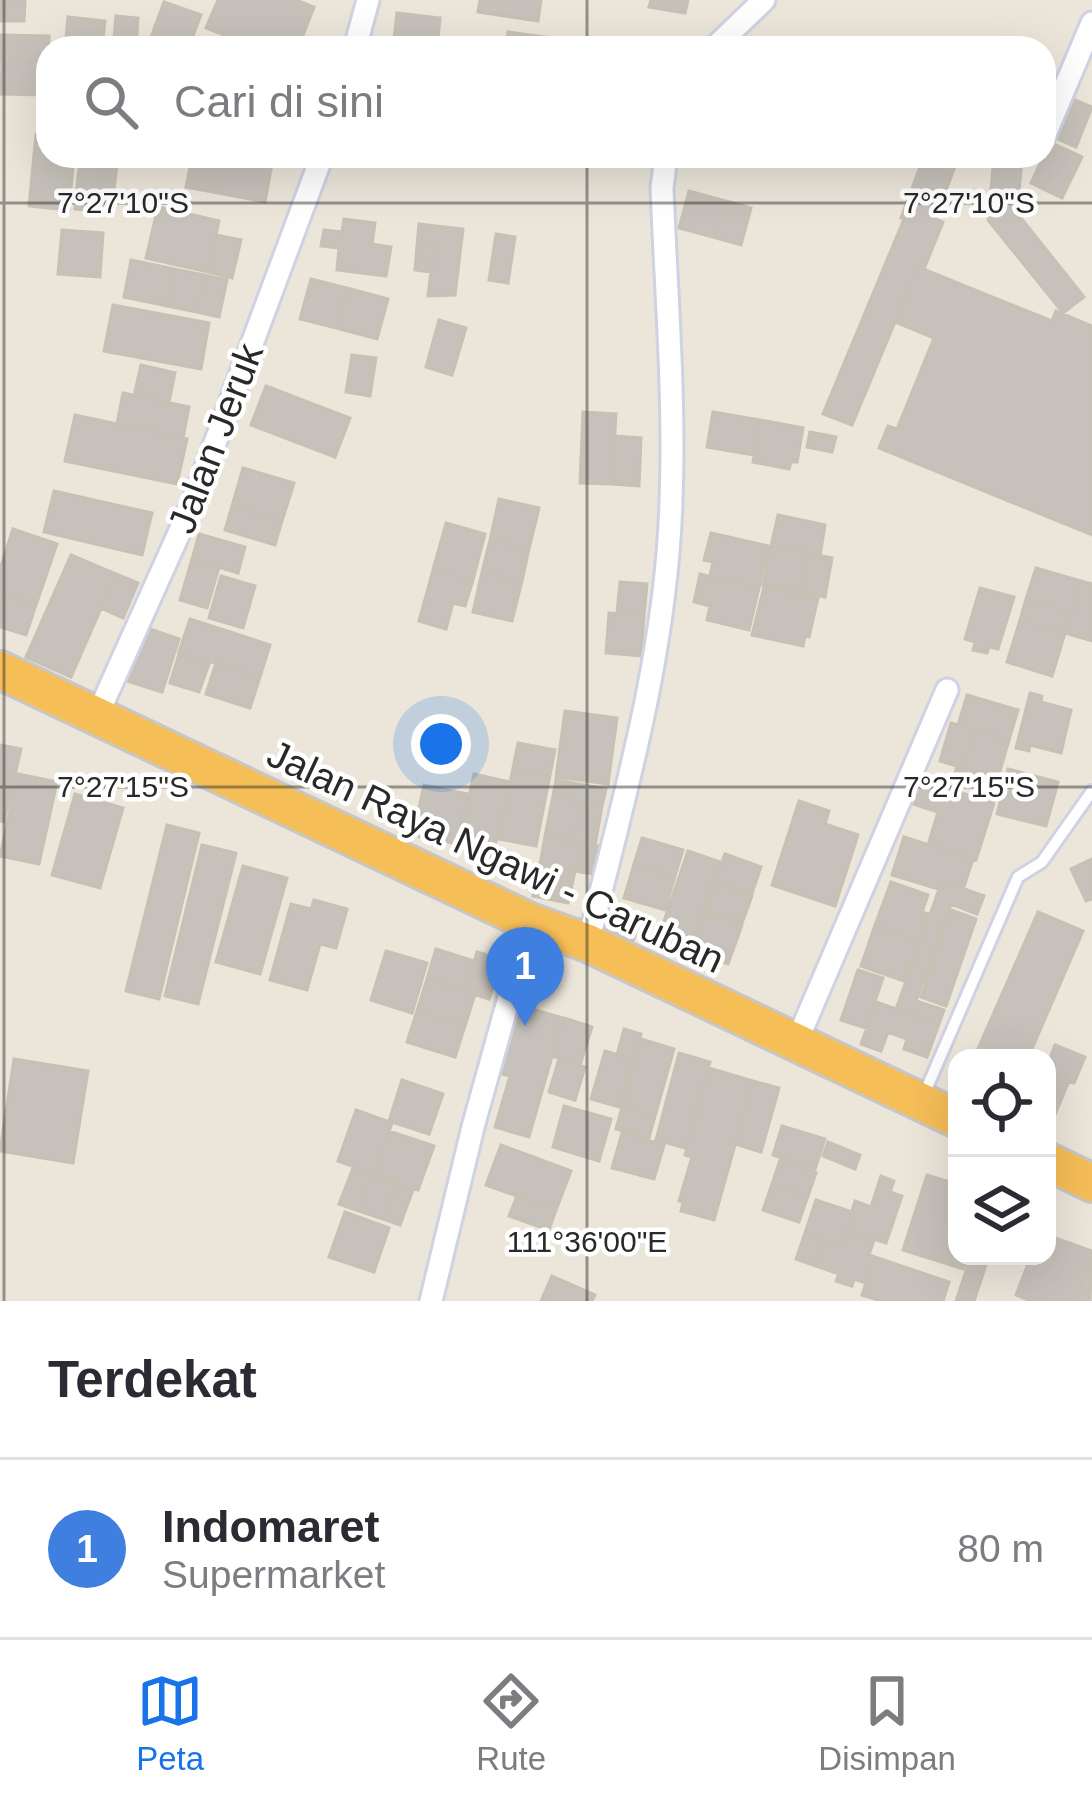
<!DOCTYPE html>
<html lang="id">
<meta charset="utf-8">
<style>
body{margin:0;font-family:Arial,sans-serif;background:#f2f2f3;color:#2b2b33}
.controls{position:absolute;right:36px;bottom:36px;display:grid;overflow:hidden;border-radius:24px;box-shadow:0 12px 48px #0002}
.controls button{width:108px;height:108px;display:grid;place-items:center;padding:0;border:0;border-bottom:3px solid #e1e1e2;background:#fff;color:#2b2b33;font:60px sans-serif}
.you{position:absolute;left:441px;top:744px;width:42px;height:42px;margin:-30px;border:9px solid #fff;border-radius:50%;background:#1a73e8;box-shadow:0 0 0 18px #1a73e833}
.badge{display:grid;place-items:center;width:78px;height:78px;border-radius:50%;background:#1a73e8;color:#fff;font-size:39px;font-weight:700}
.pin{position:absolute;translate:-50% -99px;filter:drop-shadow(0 3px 6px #0008)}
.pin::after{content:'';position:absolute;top:63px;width:42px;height:36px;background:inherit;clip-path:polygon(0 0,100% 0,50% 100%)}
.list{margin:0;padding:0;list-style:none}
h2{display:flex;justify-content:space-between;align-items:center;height:156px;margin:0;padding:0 48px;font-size:51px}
h2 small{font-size:39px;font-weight:400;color:#7c7c81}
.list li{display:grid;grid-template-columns:78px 1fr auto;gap:36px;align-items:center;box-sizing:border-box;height:180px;padding:0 48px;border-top:3px solid #e1e1e2}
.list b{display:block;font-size:45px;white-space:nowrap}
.list p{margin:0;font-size:39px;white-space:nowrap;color:#7c7c81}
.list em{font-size:39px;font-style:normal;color:#7c7c81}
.icon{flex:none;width:66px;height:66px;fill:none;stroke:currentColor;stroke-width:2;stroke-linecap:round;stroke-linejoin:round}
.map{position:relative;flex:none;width:1092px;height:1301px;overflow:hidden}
.search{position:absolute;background:#fff;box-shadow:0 12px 48px #0002;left:36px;right:36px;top:36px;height:132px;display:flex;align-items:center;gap:30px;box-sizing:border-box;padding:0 42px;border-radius:36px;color:#7c7c81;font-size:45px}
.sheet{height:336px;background:#fff}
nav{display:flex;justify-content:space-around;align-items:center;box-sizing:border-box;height:168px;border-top:3px solid #e1e1e2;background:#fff;font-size:33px;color:#7c7c81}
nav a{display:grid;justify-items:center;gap:6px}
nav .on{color:#1a73e8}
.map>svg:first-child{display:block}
.building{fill:#c6c1ba;stroke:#c6c1b4;stroke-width:3}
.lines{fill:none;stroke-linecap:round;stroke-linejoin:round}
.service-casing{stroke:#cfd2e2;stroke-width:16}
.minor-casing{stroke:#cfd2e2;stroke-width:27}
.trunk-casing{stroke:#c7c7c7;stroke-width:42}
.service{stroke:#fff;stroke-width:10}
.minor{stroke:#fff;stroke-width:21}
.trunk{stroke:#f6be57;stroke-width:36}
.ticks{fill:none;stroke:#292929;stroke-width:3;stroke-opacity:0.45}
.labels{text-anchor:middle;stroke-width:9;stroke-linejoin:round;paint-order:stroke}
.street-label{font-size:39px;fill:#292929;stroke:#fff}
.ticks-label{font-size:30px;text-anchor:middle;fill:#292929;stroke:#fff;stroke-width:9;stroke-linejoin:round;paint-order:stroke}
</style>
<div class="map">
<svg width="1092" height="1301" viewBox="0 0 1092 1301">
<rect width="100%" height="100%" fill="#ebe5da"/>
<!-- building -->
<path class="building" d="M0,0H25L24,21H0Z
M218,0H296L314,7L298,48H257L206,28Z
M480,0H541L538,21L478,12Z
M651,0H688L685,13L649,7Z
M164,2L201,15L189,46L153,32Z
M397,13L440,18L437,48H393Z
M116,16L138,18L136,48H113Z
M68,17L105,21L102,48H65Z
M153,32L189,46L188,48H147Z
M508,32L559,39L558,48H506Z
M0,35L49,36L48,61H0Z
M2,61H42V95L1,94Z
M1070,98L1092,107L1076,147L1053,137Z
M36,134L48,135V156H74L69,210L29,206Z
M1050,142L1082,157L1062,198L1031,183Z
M81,156H118L115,181L78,177Z
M192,156H226L218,193L186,187Z
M226,156L272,164L265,202L218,193Z
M924,156H959L935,219L943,222L924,269L918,267L852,425L823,414L904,219L901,218Z
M981,156L1022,159L1017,213L1084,297L1063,313L988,220L993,168Z
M78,177L115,181L111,213L75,209Z
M689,191L726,201L716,238L679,228Z
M726,201L751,208L741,245L716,238Z
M158,207L219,221L208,272L146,258Z
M344,219L375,223L372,244L391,247L386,276L337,270L339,248L321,246L324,230L342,232Z
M419,224L463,229L455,295L428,296L434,246L417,245Z
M62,230L103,233L100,277L58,274Z
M496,234L515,237L508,283L489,280Z
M216,235L241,240L232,278L208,272Z
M417,245L434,246L431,272L415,270Z
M131,260L174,269L167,306L124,297Z
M918,267L1052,321L1056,311L1092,326V535L879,448L888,426L897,429L934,338L895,322Z
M174,269L204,275L197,312L167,306Z
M204,275L227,280L219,317L197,312Z
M311,279L347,288L336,328L300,319Z
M347,288L388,299L377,339L336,328Z
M113,305L209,323L201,369L104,351Z
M439,320L466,328L452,375L426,367Z
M352,355L376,358L370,396L346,392Z
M141,365L175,373L169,402L134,396Z
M266,386L350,418L335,457L251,425Z
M123,393L189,407L183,438L117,424Z
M583,412L616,414L612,484L580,483Z
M713,412L760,420L754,455L707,447Z
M75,415L187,439L177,484L65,461Z
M760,420L803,428L797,462H791L789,469L753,462Z
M810,432L836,437L832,452L807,447Z
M615,436L641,438L639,486L612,484Z
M243,468L294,483L282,521L232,506Z
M54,491L152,513L142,555L44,532Z
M499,499L539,508L529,549L490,540Z
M232,506L282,521L275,545L225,530Z
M778,515L825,525L820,556L771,546Z
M446,523L485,534L473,580L433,570Z
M13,529L57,544L36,605L0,593V569Z
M711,533L768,546L759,588L710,576L713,562L704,560Z
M199,534L245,547L238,573L192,559Z
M490,540L529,549L522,581L482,572Z
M771,546L807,553L800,592L763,585Z
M807,553L832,558L825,597L800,592Z
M71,555L116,574L71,677L26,657Z
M192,559L219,567L207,608L180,600Z
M1036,568L1081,581L1071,613L1026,599Z
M433,570L473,580L465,606L453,603L446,629L419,621Z
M482,572L522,581L512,621L473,612Z
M116,574L138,583L123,618L101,608Z
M700,574L759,588L749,630L707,620L710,606L694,602Z
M221,576L255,586L243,628L209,618Z
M1081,581L1092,584V641L1065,633Z
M620,582L647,584L644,616L617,613Z
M764,587L818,598L809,637L805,636L803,646L752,635Z
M980,588L1014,597L998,649L989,647L987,653L973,650L975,642L965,639Z
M0,593L36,605L26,635L0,627Z
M1026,599L1071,613L1065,633L1020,620Z
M609,613L644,616L641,656L606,653Z
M190,619L270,645L260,677L179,652Z
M1020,620L1065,633L1052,676L1007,662Z
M144,627L179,639L162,692L127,681Z
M179,654L209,664L199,692L170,683Z
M216,663L260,677L250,708L206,694Z
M1030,693L1042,696L1041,702L1071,710L1061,753L1030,745L1029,751L1016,748Z
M967,695L1018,710L1009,740L958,725Z
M565,711L617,718L608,784L556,777Z
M951,723L974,730L963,768L940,761Z
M974,730L1009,740L998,778L963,768Z
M518,743L555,750L550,775L513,768Z
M0,745L21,749L4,822L0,821Z
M957,766L998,778L993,791L953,779Z
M513,768L550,775L536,846L499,839Z
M1008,769L1058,782L1046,826L997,814Z
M18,774L57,782L39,864L0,856Z
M474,774L510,782L492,857L458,845Z
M556,780L606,789L602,806L553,796Z
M920,780L994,803L976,860L928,845L938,812L913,804Z
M424,785L467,794L457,844L413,835Z
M75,794L123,808L100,888L52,875Z
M553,796L581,802L573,841L545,836Z
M799,801L829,811L825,824L858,835L835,906L772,885Z
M581,802L602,806L595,846L573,841Z
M167,825L199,833L159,999L126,991Z
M545,836L580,843L575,871L540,864Z
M904,837L973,859L964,887L941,880L938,889L892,875Z
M642,838L683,850L675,876L634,864Z
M580,843L604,847L598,875L575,871Z
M202,845L236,853L198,1004L165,996Z
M688,851L720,862L693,941L661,930Z
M725,854L761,867L752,893L715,881Z
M1092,859V899L1086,901L1071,869Z
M540,864L575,871L568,903L533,896Z
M634,864L675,876L665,910L624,898Z
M243,866L287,878L260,974L216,962Z
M942,881L984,896L977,914L951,904L916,1001L944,1010L939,1024L896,1009Z
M891,882L928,895L922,912L928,914L918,941L875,925Z
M716,883L752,896L742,923L706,910Z
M314,900L347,909L336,948L320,944L307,990L270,980L291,904L311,909Z
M951,910L976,919L946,1006L921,997Z
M705,912L742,925L728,964L691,951Z
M1038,912L1083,931L1028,1058H974Z
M618,920L638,928L626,957L606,948Z
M875,925L918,941L904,981L861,966Z
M436,949L474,961L465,991L427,979Z
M386,951L427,963L412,1013L371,1000Z
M477,952L502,959L489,999L465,991Z
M858,970L883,978L866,1028L841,1020Z
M427,979L475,994L465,1026L417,1011Z
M876,1002L939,1024L927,1057L904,1049L907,1039L888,1032L881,1051L861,1044Z
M518,1005L563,1018L529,1137L495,1127L510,1076L499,1073Z
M417,1011L465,1026L455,1057L407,1042Z
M564,1018L592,1027L580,1065L552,1056Z
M624,1029L641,1034L633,1059L617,1055Z
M641,1039L674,1049L655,1116L622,1107Z
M1055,1045L1085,1057L1074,1083L1069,1081L1047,1134V1066Z
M605,1051L633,1059L619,1107L591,1099Z
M679,1053L710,1062L685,1148L656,1140Z
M14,1059L88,1071L73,1163L0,1151Z
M559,1059L585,1067L575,1100L549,1092Z
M709,1068L753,1081L714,1220L681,1211L683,1202L679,1201L692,1157L685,1155Z
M402,1080L443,1094L429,1134L389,1121Z
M753,1081L779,1088L761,1152L735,1144Z
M564,1106L611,1119L599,1161L553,1147Z
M622,1107L655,1116L649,1138L616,1129Z
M356,1110L392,1123L374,1174L338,1161Z
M782,1126L825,1139L815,1169L773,1155Z
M389,1131L434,1146L418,1190L374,1174Z
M622,1133L664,1145L654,1179L612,1168Z
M828,1142L860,1155L855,1169L823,1156Z
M501,1145L571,1171L556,1210L486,1185Z
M780,1160L816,1173L808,1196L772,1184Z
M353,1168L372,1175L359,1211L339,1204Z
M372,1175L396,1184L383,1219L359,1211Z
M927,1175L957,1184V1256H968L963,1269L903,1250Z
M881,1176L894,1181L890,1192L902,1196L886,1243L846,1230L855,1201L871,1207Z
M396,1184L413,1190L400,1225L383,1219Z
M772,1184L808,1196L799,1222L763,1210Z
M517,1196L556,1210L549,1230L509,1216Z
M816,1200L852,1212L841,1245L805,1233Z
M345,1212L389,1228L374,1272L329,1257Z
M846,1230L874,1240L869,1255L875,1257L866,1283L854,1279L852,1286L836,1281L839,1274L816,1266L825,1240L841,1245Z
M805,1233L825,1240L816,1266L796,1259Z
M1047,1235L1092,1251L1074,1301H1031L1016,1295L1031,1256H1047Z
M1092,1254L1090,1301H1074Z
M971,1256H989L974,1301H956Z
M875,1257L949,1282L943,1301H881L862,1295Z
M552,1276L595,1295L592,1301H541Z"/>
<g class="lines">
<defs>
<path id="service" d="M922,1099L1018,877L1042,862L1092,791"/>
<path id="minor" d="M355,48L368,0
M714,48L764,0
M1044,137L1092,23
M97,716L193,502L322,156
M588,943C624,798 667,650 671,500C675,397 666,291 662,188L666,156
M797,1041L947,690
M431,1301L473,1127L530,922"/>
<path id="trunk" d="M0,670L530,922L588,943L957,1119
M1047,1161L1092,1183"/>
</defs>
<!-- service casing -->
<use href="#service" class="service-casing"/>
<!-- minor casing -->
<use href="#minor" class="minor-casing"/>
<!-- trunk casing -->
<use href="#trunk" class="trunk-casing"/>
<!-- service -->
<use href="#service" class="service"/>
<!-- minor -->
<use href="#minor" class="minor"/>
<!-- trunk -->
<use href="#trunk" class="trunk"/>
</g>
<!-- ticks -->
<path class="ticks" d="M4,0V1301M587,0V48M587,156V1301M0,203H1092M0,787H1092"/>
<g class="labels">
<!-- street labels -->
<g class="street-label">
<text transform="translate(215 438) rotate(-69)" y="14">Jalan Jeruk</text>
<text transform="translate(496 856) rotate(25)" y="14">Jalan Raya Ngawi - Caruban</text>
</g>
</g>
<g class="ticks-label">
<text x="123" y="213">7°27'10"S</text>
<text x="969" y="213">7°27'10"S</text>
<text x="123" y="797">7°27'15"S</text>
<text x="969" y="797">7°27'15"S</text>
<text x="587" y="1252">111°36'00"E</text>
</g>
</svg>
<div class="controls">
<button><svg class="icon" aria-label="locate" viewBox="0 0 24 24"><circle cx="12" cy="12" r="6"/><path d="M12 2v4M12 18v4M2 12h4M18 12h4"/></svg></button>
<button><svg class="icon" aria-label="layers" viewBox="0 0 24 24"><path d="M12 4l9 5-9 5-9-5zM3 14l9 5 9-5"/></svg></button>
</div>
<div class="you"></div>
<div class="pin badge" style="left:525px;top:1026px;background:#3f7fe0">1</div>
<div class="search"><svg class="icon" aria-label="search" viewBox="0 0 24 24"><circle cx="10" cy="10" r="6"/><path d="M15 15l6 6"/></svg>Cari di sini</div>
</div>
<section class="sheet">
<h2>Terdekat<small></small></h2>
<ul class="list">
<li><span class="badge" style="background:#3f7fe0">1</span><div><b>Indomaret</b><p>Supermarket</p></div><em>80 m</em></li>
</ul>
</section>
<nav>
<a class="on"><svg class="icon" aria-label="map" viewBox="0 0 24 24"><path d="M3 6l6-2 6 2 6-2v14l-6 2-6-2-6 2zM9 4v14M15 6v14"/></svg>Peta</a>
<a><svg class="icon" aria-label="directions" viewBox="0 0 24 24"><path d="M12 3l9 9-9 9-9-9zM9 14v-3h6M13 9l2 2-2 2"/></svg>Rute</a>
<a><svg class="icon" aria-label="saved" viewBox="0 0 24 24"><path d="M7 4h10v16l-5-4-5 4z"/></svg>Disimpan</a>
</nav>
